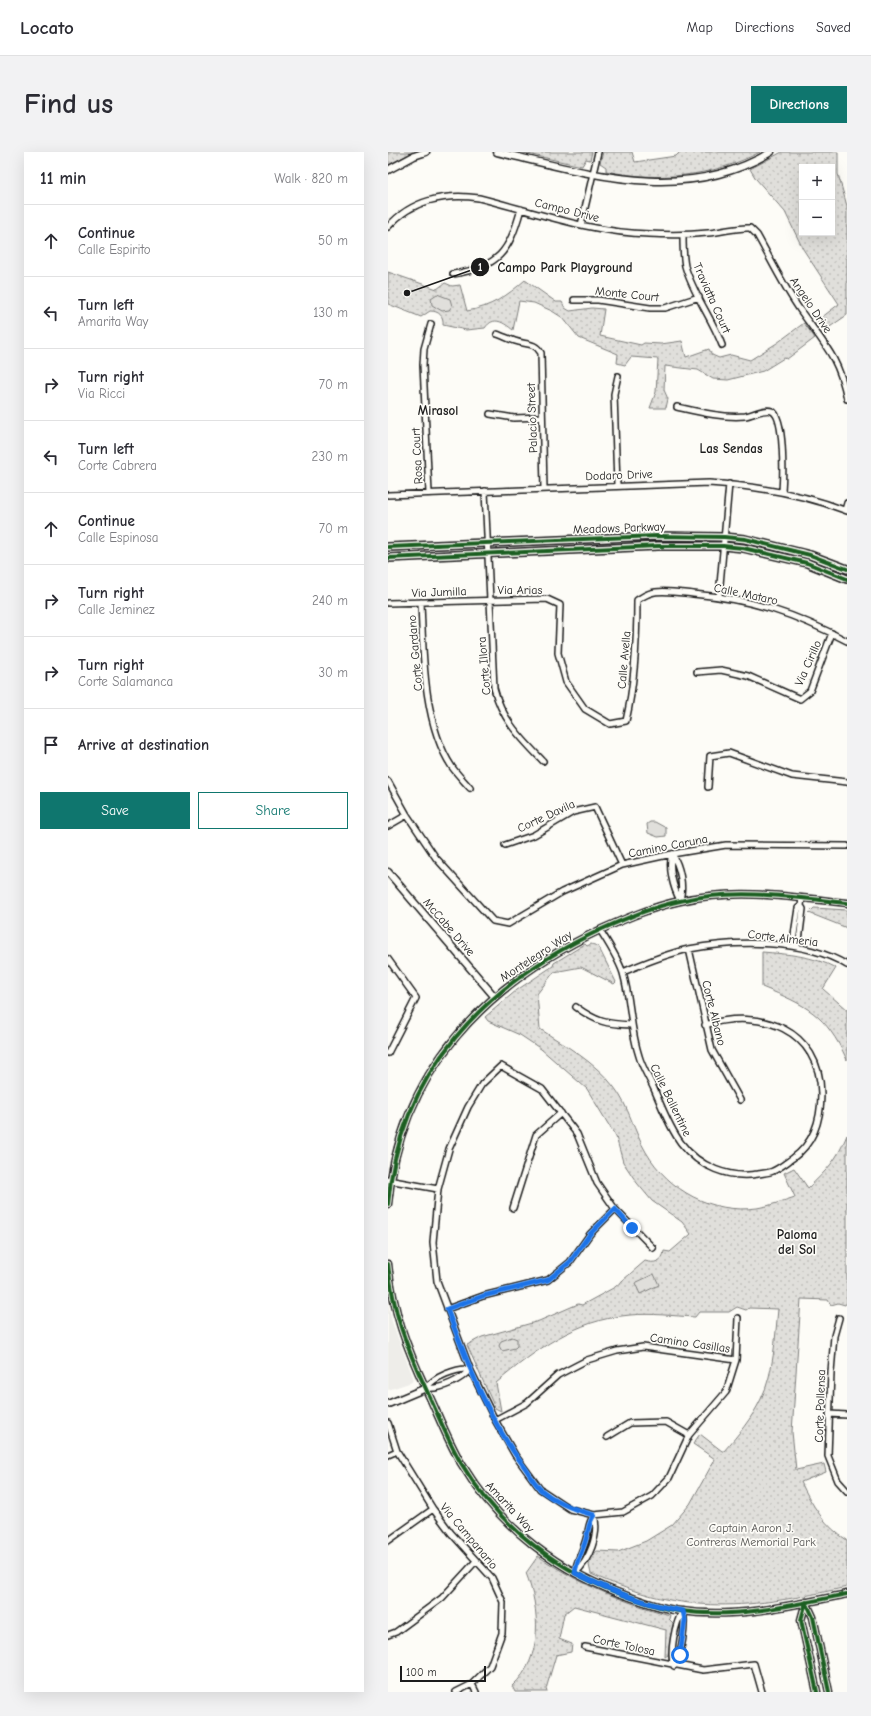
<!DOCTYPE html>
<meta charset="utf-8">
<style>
body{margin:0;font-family:"Comic Neue",sans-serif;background:#f2f2f3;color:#2b2b33}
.controls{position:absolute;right:12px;top:12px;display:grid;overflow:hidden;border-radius:0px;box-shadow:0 4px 16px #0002}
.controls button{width:36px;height:36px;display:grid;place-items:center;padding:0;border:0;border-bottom:1px solid #e1e1e2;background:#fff;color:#2b2b33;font:20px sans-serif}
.scale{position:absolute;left:12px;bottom:10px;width:86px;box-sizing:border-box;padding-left:4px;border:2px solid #1c1c1c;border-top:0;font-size:11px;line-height:14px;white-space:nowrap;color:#1c1c1c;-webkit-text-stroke:3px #fdfcf7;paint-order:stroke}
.stop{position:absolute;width:12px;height:12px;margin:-9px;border:3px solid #1a73e8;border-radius:50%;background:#fff}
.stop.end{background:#1a73e8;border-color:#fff;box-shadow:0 1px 4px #0008}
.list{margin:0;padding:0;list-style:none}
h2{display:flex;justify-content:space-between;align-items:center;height:52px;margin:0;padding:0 16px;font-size:17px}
h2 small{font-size:13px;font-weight:400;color:#7c7c81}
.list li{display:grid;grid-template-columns:26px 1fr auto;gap:12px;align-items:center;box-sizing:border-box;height:72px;padding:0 16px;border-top:1px solid #e1e1e2}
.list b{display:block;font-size:15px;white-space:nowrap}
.list p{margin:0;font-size:13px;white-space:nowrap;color:#7c7c81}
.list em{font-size:13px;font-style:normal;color:#7c7c81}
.actions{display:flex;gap:8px;padding:12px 16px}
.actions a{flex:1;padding:9px 0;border:1px solid #0f766e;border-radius:0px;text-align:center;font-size:14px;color:#0f766e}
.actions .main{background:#0f766e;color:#fff}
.icon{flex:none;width:22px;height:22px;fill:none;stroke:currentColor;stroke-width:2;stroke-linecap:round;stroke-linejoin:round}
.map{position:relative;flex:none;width:459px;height:1540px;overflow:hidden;border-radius:0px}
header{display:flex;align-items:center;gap:24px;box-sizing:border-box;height:56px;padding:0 20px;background:#fff;border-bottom:1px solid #e1e1e2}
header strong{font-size:19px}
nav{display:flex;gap:22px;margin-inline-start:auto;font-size:14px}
.intro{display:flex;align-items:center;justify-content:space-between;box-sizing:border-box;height:96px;padding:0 24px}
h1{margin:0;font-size:28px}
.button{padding:10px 18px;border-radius:0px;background:#0f766e;color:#fff;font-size:14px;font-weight:700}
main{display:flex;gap:24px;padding:0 24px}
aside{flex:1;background:#fff;border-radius:0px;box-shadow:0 4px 16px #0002}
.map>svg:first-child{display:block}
.built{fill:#eeede9}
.green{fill:url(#green-dots);stroke:#7e7e7c;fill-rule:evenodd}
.pitch{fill:#e0dfdb;stroke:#7e7e7c}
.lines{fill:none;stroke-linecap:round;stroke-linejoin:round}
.minor-casing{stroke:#1c1c1c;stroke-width:8}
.tertiary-casing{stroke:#1c1c1c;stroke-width:9}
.secondary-casing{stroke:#1c1c1c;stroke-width:10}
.minor{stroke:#fdfcf7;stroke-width:5}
.tertiary{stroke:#fdfcf7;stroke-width:6}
.secondary{stroke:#fdfcf7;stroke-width:7}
.cycleway-casing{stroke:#fdfcf7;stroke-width:6}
.cycleway{stroke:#1b5e20;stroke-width:4}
.route{stroke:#1a73e8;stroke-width:5}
.labels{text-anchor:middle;stroke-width:3.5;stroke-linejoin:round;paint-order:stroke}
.street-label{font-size:12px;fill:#1c1c1c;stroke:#fdfcf7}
.park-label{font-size:12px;fill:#575655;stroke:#fdfcf7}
.neighbourhood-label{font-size:13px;font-weight:bold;fill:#1c1c1c;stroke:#fdfcf7}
.leader{fill:none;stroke:#1c1c1c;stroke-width:1.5}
.callout-dot{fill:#1c1c1c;stroke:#fdfcf7;stroke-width:1.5}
.mark-label{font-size:12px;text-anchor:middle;font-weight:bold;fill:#fff}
.callout-label{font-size:13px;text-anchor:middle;font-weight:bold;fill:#1c1c1c;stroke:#fdfcf7;stroke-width:3.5;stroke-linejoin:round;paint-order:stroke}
</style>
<header>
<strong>Locato</strong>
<nav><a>Map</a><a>Directions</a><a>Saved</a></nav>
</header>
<div class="intro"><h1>Find us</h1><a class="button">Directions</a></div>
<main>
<aside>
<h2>11 min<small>Walk · 820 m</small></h2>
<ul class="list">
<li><svg class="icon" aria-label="ahead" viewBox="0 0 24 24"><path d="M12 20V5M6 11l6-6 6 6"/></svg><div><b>Continue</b><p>Calle Espirito</p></div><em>50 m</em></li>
<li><svg class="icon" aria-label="left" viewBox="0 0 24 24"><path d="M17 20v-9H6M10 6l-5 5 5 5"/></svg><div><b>Turn left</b><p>Amarita Way</p></div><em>130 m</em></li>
<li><svg class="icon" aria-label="right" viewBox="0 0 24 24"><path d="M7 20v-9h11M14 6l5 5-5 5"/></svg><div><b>Turn right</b><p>Via Ricci</p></div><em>70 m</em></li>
<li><svg class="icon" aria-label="left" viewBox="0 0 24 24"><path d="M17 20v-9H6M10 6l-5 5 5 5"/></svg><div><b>Turn left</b><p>Corte Cabrera</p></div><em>230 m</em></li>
<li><svg class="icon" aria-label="ahead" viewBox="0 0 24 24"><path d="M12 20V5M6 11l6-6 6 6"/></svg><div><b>Continue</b><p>Calle Espinosa</p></div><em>70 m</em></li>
<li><svg class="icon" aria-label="right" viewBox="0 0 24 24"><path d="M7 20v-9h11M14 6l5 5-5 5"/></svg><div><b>Turn right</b><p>Calle Jeminez</p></div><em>240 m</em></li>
<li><svg class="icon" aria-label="right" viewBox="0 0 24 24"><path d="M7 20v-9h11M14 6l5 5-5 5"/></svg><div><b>Turn right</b><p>Corte Salamanca</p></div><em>30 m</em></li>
<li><svg class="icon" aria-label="arrive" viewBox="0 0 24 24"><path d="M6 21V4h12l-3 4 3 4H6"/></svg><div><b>Arrive at destination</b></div></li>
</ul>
<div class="actions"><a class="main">Save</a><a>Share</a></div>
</aside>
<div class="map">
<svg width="459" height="1540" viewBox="0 0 459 1540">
<defs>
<pattern id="green-dots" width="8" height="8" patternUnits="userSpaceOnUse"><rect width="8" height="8" fill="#e0dfdb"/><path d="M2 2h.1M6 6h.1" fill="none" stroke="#c0bfbb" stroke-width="1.8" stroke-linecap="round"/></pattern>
</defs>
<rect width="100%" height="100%" fill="#fdfcf7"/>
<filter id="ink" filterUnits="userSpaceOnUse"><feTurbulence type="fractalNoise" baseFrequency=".025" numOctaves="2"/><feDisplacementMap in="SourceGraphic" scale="8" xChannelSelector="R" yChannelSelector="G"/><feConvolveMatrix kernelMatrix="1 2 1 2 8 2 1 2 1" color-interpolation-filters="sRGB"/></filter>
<g filter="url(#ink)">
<!-- built -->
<path class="built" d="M0,1151L4,1170L25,1225L24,1230L0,1238Z"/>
<!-- green -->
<path class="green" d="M0,0H25L0,13Z
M131,0H204L202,8L198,7L194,14Z
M215,0H244L247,10L288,4L292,0H372C325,25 269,30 218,19V15L212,11Z
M394,0H450V22L459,54V163L436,179L429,169L451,152L415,97L397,60L368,27L362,17ZM414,15H444V81H414Z
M0,120L49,137L57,131L64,134L72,133L79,159C103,155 119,144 137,128L168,150H174L177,156L182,159L204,156L216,157L212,184L253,193L256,191L273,192L294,189L298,205L321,197L324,203L331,206L343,203L362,208L389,191L416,171L427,186L399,207L396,206L375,219L340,228L325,227L310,218L277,214L276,238L280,247L278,256H262L268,240L270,207L243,205L237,213L229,211L230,202L191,186L175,166L164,159L146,151L131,149L125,178C116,171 106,163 97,176L78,178L55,173C56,164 51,159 42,159L33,165L0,152Z
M426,756L459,758V776L421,761Z
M197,792L199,794L203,792L210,794L228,830L226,832L193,815L166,820L149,842L152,877C178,894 207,910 226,935C241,954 246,980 258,1000C281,1039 324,1062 369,1056C382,1054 394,1049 407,1045L396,1021L406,1016L420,1036C439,1018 449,1008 459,983V1150L457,1153L450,1151L443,1153L440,1148L413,1147L404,1280L408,1318L436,1312L438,1320L413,1330C423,1352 438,1376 459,1388V1435C361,1457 298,1465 203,1422L201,1413L208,1399L230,1400L258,1389L284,1373L302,1352L327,1307L305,1292L312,1282L334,1299H336C350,1283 364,1266 373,1247C386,1221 387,1186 390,1157L361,1156L358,1158L349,1155L341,1160H311L307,1165C285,1164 264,1161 242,1163C187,1168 149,1197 108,1231L113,1259L107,1256L79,1193L94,1185L151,1169L190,1152L194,1153L227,1135L257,1109C266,1112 275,1110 276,1099L282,1100L303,1082L294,1070L264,1049L249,1031L235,1010L228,985L199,937L153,897L132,883L100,869L97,865L129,838L165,814L166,811Z
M374,800C400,802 425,804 448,816L435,837L459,858V908C438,862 418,853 374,835Z
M150,1404C191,1432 234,1450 282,1463L281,1467L285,1471L280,1503L277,1505L278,1478L186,1454L176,1462L171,1487L184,1492L183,1500L168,1503L158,1537L159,1540H127L124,1534C156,1506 152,1457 138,1421Z"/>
<!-- pitch -->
<path class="pitch" d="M49,142L62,147L64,154L61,158L54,159L44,153L43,146Z
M262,670H267L278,676V684L270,685L260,681L259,672Z
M266,1122L271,1133L252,1142L247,1131Z
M124,1185L129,1187V1194L127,1196L114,1199L111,1194L113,1189Z"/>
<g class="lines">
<defs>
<path id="minor" d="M193,73L210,0
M0,75C23,48 57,41 91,46C147,60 204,81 261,82C281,83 300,83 320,81C334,80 348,75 362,76L369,83C383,108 396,135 412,158C435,191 451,205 459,247
M295,83C295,93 295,104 297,114C305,142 324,166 334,193
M65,122C111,115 121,100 133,57
M186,148H210L262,156H277L311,145
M109,182C115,184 121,187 127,189C138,193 147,190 153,201L156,337
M289,255C311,260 335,266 357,264C365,263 376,256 384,259C397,265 395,326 394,340
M102,262L126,266L154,265
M229,333L226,242L230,224
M97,339L106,536C114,568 133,586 155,609
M41,341L35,213L36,197L43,172
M0,343L321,331C368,334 415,342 459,359
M457,358L459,351
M331,444L341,332
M33,450C35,500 35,572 64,615C69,622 76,629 82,636
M0,451L159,447L172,453L170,501L178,530L197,557L222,572L238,569C247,530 249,489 249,448C253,446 258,442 263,441C273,437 294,441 305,442C363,447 408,462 459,489
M309,520L333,518L360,524L412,547L422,539L444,481
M0,629L19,663L48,706L105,769L120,772L174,740L234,713L284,702L338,693L459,694
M320,635L322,604L341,601L404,624L459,630
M0,674L19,663
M117,693L146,683L185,660L207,655L234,713
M284,702C280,715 285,736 292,748
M284,702C292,714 296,734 292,748
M212,778C220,791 230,806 235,821C243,848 242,877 251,904C254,915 261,926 266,937C274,955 281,975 293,991C311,1015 341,1027 370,1022C375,1021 381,1021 385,1019C392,1016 399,1010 405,1006C426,991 433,966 433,942C432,877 373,856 317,873
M408,792L405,789L410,756L413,754L414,746
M408,794L411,789L415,757L413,754
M301,797L324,898L352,948
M0,807L28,846L0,901
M235,820C256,811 278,802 301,797C348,788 417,787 459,813
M188,855C209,870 218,872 243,873
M0,1028L50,1037
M125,1056L148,983L173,961
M265,1096L227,1057L209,1031L189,982L154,937L113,914L94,932L80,955L61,997L50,1037L45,1090L49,1129L82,1217L107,1268L127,1303L152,1337L182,1357L206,1363L235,1360L264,1344L281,1326L301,1283L338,1240L348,1208L350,1166
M59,1157L95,1144L160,1128L182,1110L202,1082L227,1057
M451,1166L446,1184L443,1220L440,1304L450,1329L459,1339
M38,1236C52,1238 74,1228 82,1217
M38,1236C46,1225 68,1216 82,1217
M441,1262L459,1263
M107,1268L139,1251L170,1223L199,1208L229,1199L255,1195L348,1208
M0,1271L9,1299L45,1357L63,1381L104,1426L115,1450L114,1481L102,1514L84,1532L68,1540
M219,1285L242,1271L278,1270L301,1283
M0,1303L9,1299
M0,1389L45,1357
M187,1421C201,1409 212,1382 206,1363
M187,1421C188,1409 195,1399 198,1387C201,1378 200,1371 206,1363
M295,1459C298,1472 294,1504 286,1514C281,1501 287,1470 295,1459Z
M0,1483L8,1480L54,1446L88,1409
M197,1495L315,1518L366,1512L374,1540
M84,1532L88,1540"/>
<path id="tertiary" d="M109,0C200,21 295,53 383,0
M0,18L26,4L38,0
M0,720L106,844
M0,1052C11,920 98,831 214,777C239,766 264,755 292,749C347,736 404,745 459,751
M0,1112C5,1160 18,1194 38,1237C50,1262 59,1287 73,1311C112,1376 172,1421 242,1445C259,1451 275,1457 293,1459C348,1467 405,1453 459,1442
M0,1252L38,1236
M418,1450L425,1465L441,1540
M418,1450L413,1468L429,1540"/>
<path id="secondary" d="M0,395L269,384L336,385L357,387L422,403L459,417
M0,406L270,394H335L355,396L419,411L459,427"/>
</defs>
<!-- minor casing -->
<use href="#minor" class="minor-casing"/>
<!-- tertiary casing -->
<use href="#tertiary" class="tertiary-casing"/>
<!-- secondary casing -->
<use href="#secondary" class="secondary-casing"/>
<!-- minor -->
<use href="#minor" class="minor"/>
<!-- tertiary -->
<use href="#tertiary" class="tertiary"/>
<!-- secondary -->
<use href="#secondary" class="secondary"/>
<defs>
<path id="cycleway" d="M0,395L269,384L336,385L357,387L422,403L459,417
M0,406L270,394H335L355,396L419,411L459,427
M0,1052C11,920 98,831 214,777C239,766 264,755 292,749C347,736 404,745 459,751
M0,1112C5,1160 18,1194 38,1237C50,1262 59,1287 73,1311C112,1376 172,1421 242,1445C259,1451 275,1457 293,1459C348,1467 405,1453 459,1442
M418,1450L425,1465L441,1540
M418,1450L413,1468L429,1540"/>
</defs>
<!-- cycleway casing -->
<use href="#cycleway" class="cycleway-casing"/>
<!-- cycleway -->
<use href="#cycleway" class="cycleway"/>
</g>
</g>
<g class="lines" filter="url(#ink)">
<!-- route -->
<path class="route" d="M244,1076L227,1057L202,1082L182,1110L160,1128L95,1144L59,1157C80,1212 101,1270 138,1317C142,1324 147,1331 152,1337C168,1351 187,1358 206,1363C200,1371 201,1378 198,1387C195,1399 188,1409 187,1421C221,1438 257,1453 295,1459L297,1468L292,1503"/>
</g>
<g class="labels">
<!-- street labels -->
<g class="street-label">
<text transform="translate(179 58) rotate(14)" y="4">Campo Drive</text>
<text transform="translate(239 142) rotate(6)" y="4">Monte Court</text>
<text transform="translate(324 146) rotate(66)" y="4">Traviatta Court</text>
<text transform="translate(423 153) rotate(56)" y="4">Angelo Drive</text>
<text transform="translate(144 266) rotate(-92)" y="4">Palacio Street</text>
<text transform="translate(29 304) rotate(-93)" y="4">Rosa Court</text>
<text transform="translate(231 323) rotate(-2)" y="4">Dodaro Drive</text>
<text transform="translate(231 376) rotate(-2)" y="4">Meadows Parkway</text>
<text x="132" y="442">Via Arias</text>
<text transform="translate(51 440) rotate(-2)" y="4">Via Jumilla</text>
<text transform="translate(358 442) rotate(12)" y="4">Calle Mataro</text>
<text transform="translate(27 501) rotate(-95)" y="4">Corte Gardano</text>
<text transform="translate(236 508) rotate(-85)" y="4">Calle Avella</text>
<text transform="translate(420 511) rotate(-66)" y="4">Via Cirillo</text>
<text transform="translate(96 514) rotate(-95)" y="4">Corte Illora</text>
<text transform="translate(158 664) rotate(-25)" y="4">Corte Davila</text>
<text transform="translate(280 694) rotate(-11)" y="4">Camino Caruna</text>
<text transform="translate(61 775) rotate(49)" y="4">McCabe Drive</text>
<text transform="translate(395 786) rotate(7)" y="4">Corte Almeria</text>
<text transform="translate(148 804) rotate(-33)" y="4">Montelegro Way</text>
<text transform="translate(326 861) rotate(76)" y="4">Corte Albano</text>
<text transform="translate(283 948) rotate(64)" y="4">Calle Ballentine</text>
<text transform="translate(302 1191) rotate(8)" y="4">Camino Casillas</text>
<text transform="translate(432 1254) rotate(-88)" y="4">Corte Pollensa</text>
<text transform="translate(122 1355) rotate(47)" y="4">Amarita Way</text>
<text transform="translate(81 1384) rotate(50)" y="4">Via Campanario</text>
<text transform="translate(236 1493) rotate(12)" y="4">Corte Tolosa</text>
</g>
<!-- park labels -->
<g class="park-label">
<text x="363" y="1380">Captain Aaron J.<tspan x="363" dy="14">Contreras Memorial Park</tspan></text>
</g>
<!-- neighbourhood labels -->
<g class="neighbourhood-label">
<text x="50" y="263">Mirasol</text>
<text x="343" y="301">Las Sendas</text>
<text x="409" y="1087">Paloma<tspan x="409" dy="15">del Sol</tspan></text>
</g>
</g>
<!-- callouts -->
<path class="leader" d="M19 141L92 115"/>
<g class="callout-dot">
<circle cx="19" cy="141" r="4"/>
<circle cx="92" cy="115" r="10"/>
</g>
<g class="mark-label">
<text x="92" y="119">1</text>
</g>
<g class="callout-label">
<text x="177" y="120">Campo Park Playground</text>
</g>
</svg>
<div class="controls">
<button>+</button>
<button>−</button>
</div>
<div class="scale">100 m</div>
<div class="stop" style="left:292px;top:1503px"></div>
<div class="stop end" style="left:244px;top:1076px"></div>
</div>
</main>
